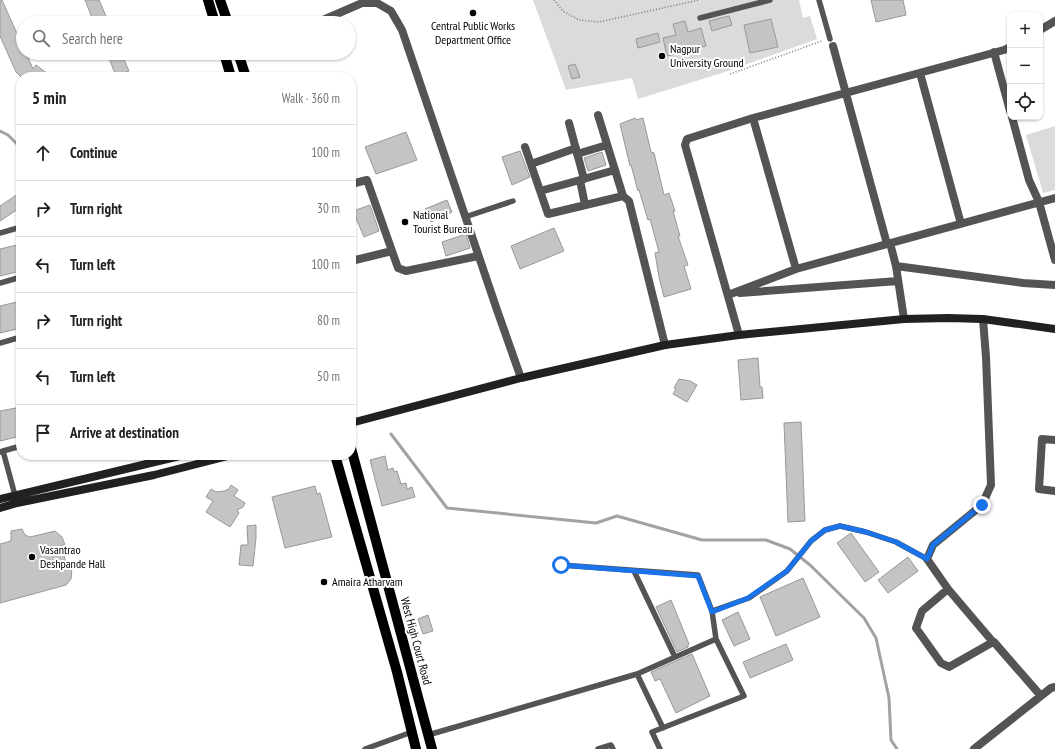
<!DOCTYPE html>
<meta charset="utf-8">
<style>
body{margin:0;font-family:"PT Sans Narrow",sans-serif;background:#f2f2f2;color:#202124}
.controls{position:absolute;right:12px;top:12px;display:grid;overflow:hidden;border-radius:8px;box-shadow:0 1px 3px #0004}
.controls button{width:36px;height:36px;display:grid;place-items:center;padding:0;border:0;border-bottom:1px solid #e0e0e0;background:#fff;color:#202124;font:20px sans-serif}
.stop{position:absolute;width:12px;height:12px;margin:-9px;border:3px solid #1a73e8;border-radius:50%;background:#fff}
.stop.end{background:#1a73e8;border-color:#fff;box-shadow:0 1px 4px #0008}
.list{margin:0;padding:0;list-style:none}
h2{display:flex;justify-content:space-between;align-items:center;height:52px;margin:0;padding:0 16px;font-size:17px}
h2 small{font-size:13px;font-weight:400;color:#757577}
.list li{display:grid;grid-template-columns:26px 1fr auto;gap:12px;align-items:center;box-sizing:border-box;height:56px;padding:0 16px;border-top:1px solid #e0e0e0}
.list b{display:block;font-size:15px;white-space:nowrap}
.list em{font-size:13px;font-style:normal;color:#757577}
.icon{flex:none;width:22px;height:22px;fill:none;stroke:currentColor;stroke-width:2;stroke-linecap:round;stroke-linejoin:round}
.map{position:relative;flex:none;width:1055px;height:749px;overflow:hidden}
.search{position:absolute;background:#fff;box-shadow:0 1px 3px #0004;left:16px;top:16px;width:340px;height:44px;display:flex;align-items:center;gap:10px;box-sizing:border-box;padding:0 14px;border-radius:22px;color:#757577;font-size:15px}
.panel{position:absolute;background:#fff;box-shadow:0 1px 3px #0004;left:16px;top:72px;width:340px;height:388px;border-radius:16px}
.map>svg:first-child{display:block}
.green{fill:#dbdbdb}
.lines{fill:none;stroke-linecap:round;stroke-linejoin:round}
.stream{stroke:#a2a2a2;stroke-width:3}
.building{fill:#c4c4c4;stroke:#989898}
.path{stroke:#767676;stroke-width:1.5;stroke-dasharray:1 2;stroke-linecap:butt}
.lane{stroke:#545454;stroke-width:5.5}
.street{stroke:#545454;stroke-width:8}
.secondary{stroke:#212121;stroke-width:8}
.primary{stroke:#000;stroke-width:10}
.route{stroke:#1a73e8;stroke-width:5}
.poi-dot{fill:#000;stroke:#fff;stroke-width:1.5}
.labels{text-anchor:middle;stroke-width:4;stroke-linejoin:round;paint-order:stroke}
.poi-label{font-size:12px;fill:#000;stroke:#fff;text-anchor:start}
.street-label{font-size:12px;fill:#000;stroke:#fff}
</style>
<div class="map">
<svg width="1055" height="749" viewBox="0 0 1055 749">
<rect width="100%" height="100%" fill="#fff"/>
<!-- green -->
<path class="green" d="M533,0H799L803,18L810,16L817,39L722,73L638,99L632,78L566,90Z
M1055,126V190L1043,193L1026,135Z"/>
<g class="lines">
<!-- stream -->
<path class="stream" d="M0,131L8,135L21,148
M391,434L447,508L596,523L617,516L702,540H766L790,549L810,565L864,618L876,638L889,698L891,740L897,749"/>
</g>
<!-- building -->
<path class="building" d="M0,0H2L23,47V53H26L33,69L36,65L52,77H21L16,72L0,36Z
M85,0H99L109,23H94Z
M871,0H903L906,15L876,22Z
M729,16L732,25L712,31L709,21Z
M771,19L778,47L750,53L744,25Z
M685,21L688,32L701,28L706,46L667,56L663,38L676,35L673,24Z
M658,33L660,42L638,48L636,39Z
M107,53H121L129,71L116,76Z
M575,64L580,77L572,79L568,66Z
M635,118L636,120L643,118L651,152L654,153L664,195L669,193L675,211H673L680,236H678L688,265L684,266L691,289L664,297L659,277L655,253L659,252L650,219L648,220L639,190L638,191L631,165L630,166L620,124Z
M406,132L417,160L376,174L365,147Z
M520,151L530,177L512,185L502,157Z
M602,152L606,165L588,171L584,158Z
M21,192V207L0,221V206Z
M447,200L452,212L431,222L425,209Z
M370,205L379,231L364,237L353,211Z
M554,228L564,251L520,269L511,246Z
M466,234L470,248L446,256L442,242Z
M21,244V271L0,276V249Z
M21,301V328L0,333V306Z
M758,358L760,387H762L763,398L741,400L738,360Z
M679,379L690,381L697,385L687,402L673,394L676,389L674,388Z
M21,407V436L0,441V411Z
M801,422L805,521L788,522L784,423Z
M385,456L388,470L393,468L394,472L397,471L401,484L406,483L407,489L412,487L415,497L382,506L370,460Z
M231,485L238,490L234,496L245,503L243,507L237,510L239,513L230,527L206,512L213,501L206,497L211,489L216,492L224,491L229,489Z
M315,486L317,494L320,493L332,537L285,548L272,497Z
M256,525V538L253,566L239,565L241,545H248L247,526Z
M22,529L25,535L30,537L55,531L62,537L65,545L61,546L68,569L72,568L71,579L66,585L0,603V544L11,541V531Z
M851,533L879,572L865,582L837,543Z
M908,557L918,571L888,593L878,580Z
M803,578L820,617L776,636L760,597Z
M671,600L689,644L688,645V647L677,652L656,607Z
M738,612L750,639L734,646L722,620Z
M428,615L433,631L423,634L418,619Z
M786,644L793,660L750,678L743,662Z
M692,654L710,696L676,713L660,679L655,681L651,672Z"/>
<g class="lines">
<!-- path -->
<path class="path" d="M554,0L563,11L579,20L599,22L699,0
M730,74L822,41"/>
<!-- lane -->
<path class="lane" d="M819,0L830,39
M700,18L770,0
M465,217L513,201
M0,233L21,227
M0,283L21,277
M0,343L21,337
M3,451L21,446
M0,452L3,451L16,499
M561,565L698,575L712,611
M634,571L675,657
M637,674L716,639
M428,735L637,674L663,728
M365,749L412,732
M598,749L611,745L613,749
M660,749L652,732L744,696L716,639L712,611L749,598L787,571L811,541L825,530L840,526L866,532L896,542L927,559"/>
<!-- street -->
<path class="street" d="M316,23L362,3H377L391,11L402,30L497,310L521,378
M1040,30L1055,21
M833,46L887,244
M994,52L1010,111
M920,73L961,224
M598,115L623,196L629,201L665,345
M1012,117L1029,180L1039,202L1055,260
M753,118L796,269
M569,123L584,179
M525,147L548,214L623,196
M577,154L607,145
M531,164L576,148
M580,180L615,170
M351,184L367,180L398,268L406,271L478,256
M540,191L580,180L585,205
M890,243L896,266L904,319
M351,261L392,251
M896,266L1023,283L1055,285
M740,293L898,281
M728,295L796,269L1055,198
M739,335L685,145L687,139L753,118L1004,50L1010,47
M1055,440L1042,439L1039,489L1055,491
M948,589L927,559L933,545L982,505L991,485L986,357L983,319
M993,642L948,589L922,611L916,628L941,663L949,667L993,642H994L1041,696
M974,749L1051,688L1055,687"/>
<!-- secondary -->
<path class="secondary" d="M351,423L521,378L665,345L739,335L904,319L948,318L983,319L1055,329
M0,499L184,455
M0,508L17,503L154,475L232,455"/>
<!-- primary -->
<path class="primary" d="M208,0L215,23
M220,0L228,23
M224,53L231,77
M238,53L246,77
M351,448L432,749
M335,455L397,672L416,749"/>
</g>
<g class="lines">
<!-- route -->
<path class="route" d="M561,565L698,576L712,612L748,598L787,571L811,541L825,530L840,526L866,532L896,542L927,559L933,545L982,505"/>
</g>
<!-- markers -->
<g class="poi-dot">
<circle cx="473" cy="13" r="4"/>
<circle cx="662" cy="56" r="4"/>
<circle cx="405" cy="222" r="4"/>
<circle cx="32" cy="557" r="4"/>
<circle cx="324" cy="582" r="4"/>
</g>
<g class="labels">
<!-- poi labels -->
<g class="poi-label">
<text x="473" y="30" text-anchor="middle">Central Public Works<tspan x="473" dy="14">Department Office</tspan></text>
<text x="670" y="53">Nagpur<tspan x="670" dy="14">University Ground</tspan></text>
<text x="413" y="219">National<tspan x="413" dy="14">Tourist Bureau</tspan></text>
<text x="40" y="554">Vasantrao<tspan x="40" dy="14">Deshpande Hall</tspan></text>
<text x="332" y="586">Amaira Atharvam</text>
</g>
<!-- street labels -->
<g class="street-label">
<text transform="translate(416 641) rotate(75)" y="4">West High Court Road</text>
</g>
</g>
</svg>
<div class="controls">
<button>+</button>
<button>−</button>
<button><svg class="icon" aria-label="locate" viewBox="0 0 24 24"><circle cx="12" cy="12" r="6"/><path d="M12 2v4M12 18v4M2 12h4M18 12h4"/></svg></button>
</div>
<div class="stop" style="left:561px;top:565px"></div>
<div class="stop end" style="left:982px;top:505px"></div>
<div class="search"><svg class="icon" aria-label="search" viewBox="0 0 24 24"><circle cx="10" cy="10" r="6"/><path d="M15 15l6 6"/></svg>Search here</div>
<section class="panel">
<h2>5 min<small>Walk · 360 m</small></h2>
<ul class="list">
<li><svg class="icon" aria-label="ahead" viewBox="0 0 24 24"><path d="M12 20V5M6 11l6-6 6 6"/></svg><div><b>Continue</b></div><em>100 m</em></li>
<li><svg class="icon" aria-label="right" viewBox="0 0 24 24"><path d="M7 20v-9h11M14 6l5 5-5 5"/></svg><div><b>Turn right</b></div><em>30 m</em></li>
<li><svg class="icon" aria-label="left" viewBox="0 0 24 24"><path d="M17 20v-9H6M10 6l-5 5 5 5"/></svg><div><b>Turn left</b></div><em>100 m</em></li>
<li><svg class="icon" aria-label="right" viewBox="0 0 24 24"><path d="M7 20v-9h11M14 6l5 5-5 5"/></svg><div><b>Turn right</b></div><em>80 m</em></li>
<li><svg class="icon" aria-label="left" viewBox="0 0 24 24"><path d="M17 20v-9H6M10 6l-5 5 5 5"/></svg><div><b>Turn left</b></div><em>50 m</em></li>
<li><svg class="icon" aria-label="arrive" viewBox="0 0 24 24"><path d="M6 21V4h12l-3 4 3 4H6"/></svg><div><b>Arrive at destination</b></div></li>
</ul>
</section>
</div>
